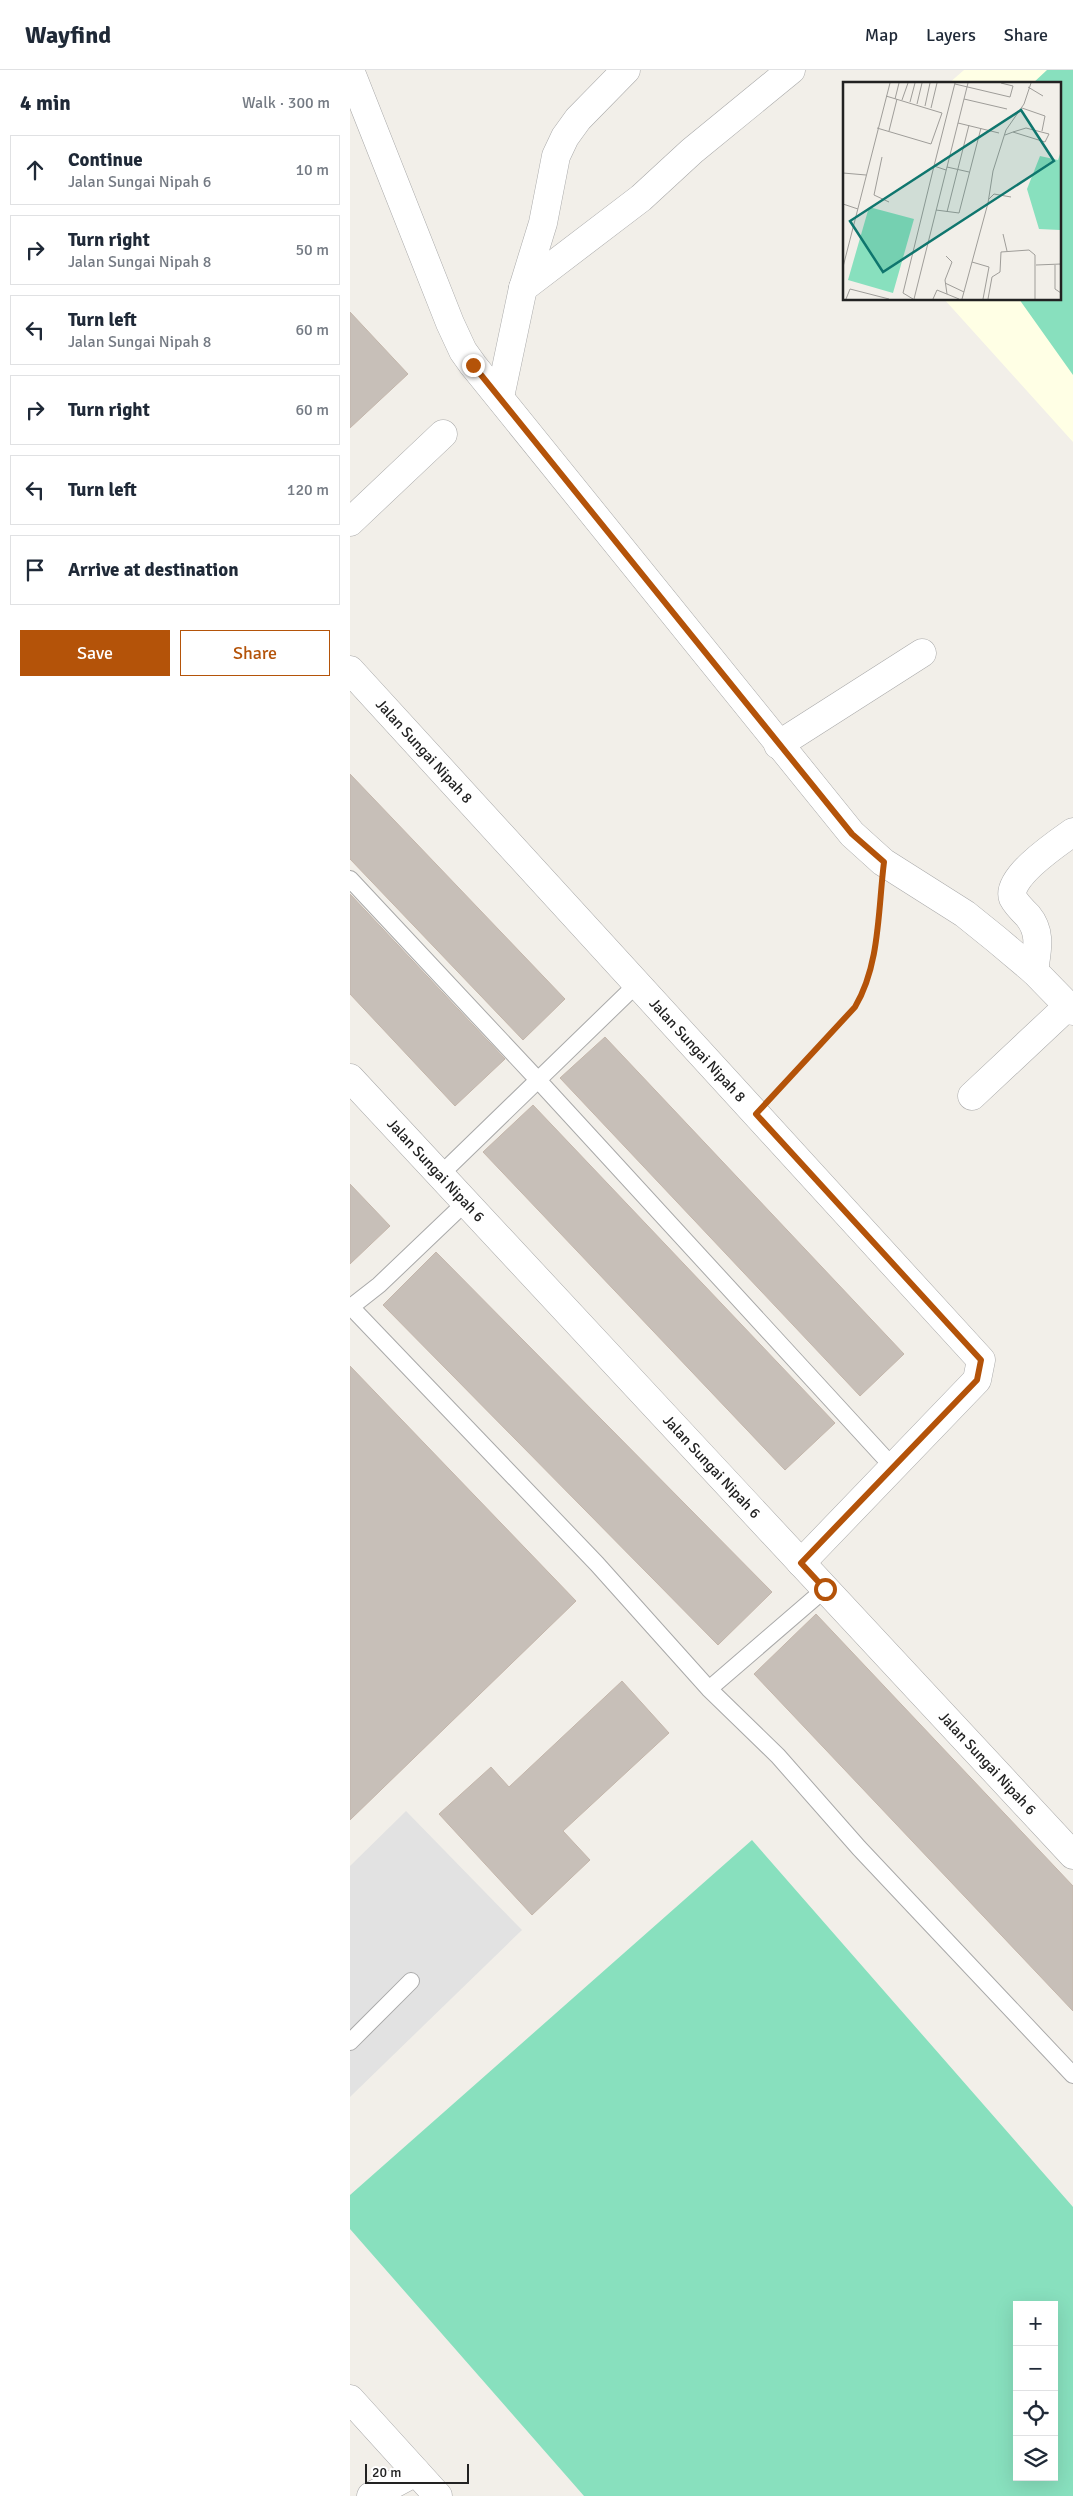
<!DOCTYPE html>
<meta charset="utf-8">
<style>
body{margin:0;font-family:Signika,sans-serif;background:#f6f6f7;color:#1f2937}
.controls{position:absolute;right:15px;bottom:15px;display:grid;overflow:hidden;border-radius:0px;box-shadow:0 5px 20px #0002}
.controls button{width:45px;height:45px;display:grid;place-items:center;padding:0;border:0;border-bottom:1px solid #e0e1e3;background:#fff;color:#1f2937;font:25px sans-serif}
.scale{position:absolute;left:15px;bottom:12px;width:104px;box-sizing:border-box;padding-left:5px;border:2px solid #222;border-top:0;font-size:14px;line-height:18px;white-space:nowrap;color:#222;-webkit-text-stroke:4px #fff;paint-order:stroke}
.stop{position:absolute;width:15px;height:15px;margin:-11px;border:4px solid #b45309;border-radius:50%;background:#fff}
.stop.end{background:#b45309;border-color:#fff;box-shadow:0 1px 5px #0008}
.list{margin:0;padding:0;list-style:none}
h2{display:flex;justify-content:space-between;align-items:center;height:65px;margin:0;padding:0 20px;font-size:21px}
h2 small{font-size:16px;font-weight:400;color:#747a83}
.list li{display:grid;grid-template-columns:32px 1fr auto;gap:15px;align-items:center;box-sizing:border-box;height:70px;margin:0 10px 10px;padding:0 10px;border:1px solid #e0e1e3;border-radius:0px}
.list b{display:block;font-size:19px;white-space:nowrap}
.list p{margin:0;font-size:16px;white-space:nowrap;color:#747a83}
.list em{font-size:16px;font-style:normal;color:#747a83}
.actions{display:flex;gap:10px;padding:15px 20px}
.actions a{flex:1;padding:11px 0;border:1px solid #b45309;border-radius:0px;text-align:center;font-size:18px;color:#b45309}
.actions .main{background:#b45309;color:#fff}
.icon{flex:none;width:28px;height:28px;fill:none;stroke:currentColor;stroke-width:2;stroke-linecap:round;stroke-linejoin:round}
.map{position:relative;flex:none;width:723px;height:2426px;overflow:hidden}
header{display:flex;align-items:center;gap:30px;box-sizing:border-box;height:70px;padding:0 25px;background:#fff;border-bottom:1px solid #e0e1e3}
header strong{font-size:24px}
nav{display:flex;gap:28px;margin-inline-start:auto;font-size:18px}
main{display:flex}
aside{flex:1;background:#fff}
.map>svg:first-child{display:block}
.education{fill:#ffffe5}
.pitch{fill:#88e0be;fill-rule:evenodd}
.parking{fill:#e2e2e2}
.building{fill:#c7bfb8;stroke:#c4b6ab}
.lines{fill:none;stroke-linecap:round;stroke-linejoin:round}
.service-casing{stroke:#a9a9a9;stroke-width:18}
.minor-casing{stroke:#a9a9a9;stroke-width:29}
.path{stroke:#fa8072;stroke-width:3;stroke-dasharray:2.5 2.5;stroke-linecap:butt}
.service{stroke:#fff;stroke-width:16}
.minor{stroke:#fff;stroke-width:28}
.route{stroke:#b45309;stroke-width:6}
.labels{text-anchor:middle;stroke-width:4;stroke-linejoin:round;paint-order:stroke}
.street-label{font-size:15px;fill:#222;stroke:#fff}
.inset-road{fill:none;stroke:#9f9d99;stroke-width:1}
.view{fill:#0f766e;fill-opacity:0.15;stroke:#0f766e;stroke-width:2.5}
.inset-edge{fill:none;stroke:#222;stroke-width:2.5}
</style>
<header>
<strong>Wayfind</strong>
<nav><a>Map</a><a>Layers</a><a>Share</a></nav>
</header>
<main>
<aside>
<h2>4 min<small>Walk · 300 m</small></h2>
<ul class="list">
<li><svg class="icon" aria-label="ahead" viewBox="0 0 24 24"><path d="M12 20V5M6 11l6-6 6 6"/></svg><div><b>Continue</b><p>Jalan Sungai Nipah 6</p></div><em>10 m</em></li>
<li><svg class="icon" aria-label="right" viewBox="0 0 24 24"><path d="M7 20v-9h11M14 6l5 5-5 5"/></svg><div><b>Turn right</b><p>Jalan Sungai Nipah 8</p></div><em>50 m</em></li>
<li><svg class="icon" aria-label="left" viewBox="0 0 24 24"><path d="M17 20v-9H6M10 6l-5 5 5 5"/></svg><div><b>Turn left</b><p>Jalan Sungai Nipah 8</p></div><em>60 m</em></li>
<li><svg class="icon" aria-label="right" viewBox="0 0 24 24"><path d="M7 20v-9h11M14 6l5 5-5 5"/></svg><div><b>Turn right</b></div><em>60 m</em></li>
<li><svg class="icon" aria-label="left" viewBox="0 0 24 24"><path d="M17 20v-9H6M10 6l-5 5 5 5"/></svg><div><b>Turn left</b></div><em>120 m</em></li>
<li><svg class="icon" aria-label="arrive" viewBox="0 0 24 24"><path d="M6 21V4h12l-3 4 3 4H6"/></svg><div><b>Arrive at destination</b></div></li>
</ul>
<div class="actions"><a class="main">Save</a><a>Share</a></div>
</aside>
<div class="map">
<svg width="723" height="2426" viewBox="0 0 723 2426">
<rect width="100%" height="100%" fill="#f2efe9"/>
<!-- education -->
<path class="education" d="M614,0H723V372L594,229H709V14H598Z"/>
<!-- pitch -->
<path class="pitch" d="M697,0H723V305L669,229H709V14H682Z
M402,1770L723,2137V2426H234L0,2159V2125ZM667,2235H704V2407H667Z"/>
<!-- parking -->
<path class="parking" d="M56,1741L172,1860L0,2027V1796Z"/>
<!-- building -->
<path class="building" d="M0,242L58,304L0,358Z
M0,704L215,929L173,970L0,789Z
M0,824L155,989L105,1036L0,924Z
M255,967L554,1284L510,1326L210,1008Z
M183,1035L485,1353L435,1400L133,1082Z
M0,1114L40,1156L0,1194Z
M86,1182L422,1522L368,1575L33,1235Z
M0,1296L226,1531L0,1750Z
M466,1544L723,1816V1941L404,1604Z
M272,1611L319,1663L213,1761L240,1790L182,1845L89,1744L141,1697L159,1717Z"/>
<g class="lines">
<defs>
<path id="service" d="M0,809L188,1010L543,1397
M90,1105L287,914
M116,1132L29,1215L1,1237L247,1494L359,1619L428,1686L509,1778L723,2005
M359,1619L475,1519
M0,1972L61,1911"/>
<g id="minor">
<path d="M0,0L100,253L113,281L123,295L502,764L533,792L615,844L646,869L684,901L723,941"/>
<path d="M173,218L291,128L342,81L441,0"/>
<path d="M150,327L173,218L193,153L206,86L215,67L228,49L276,0"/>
<path d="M0,452L93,364"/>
<path id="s1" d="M0,600L631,1290L627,1310L451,1493"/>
<path d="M428,675L572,583"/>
<path d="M684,901C687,880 692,863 678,846C673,841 666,834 663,828C655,808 709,772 723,762"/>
<path id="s2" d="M0,1008L723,1785"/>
<path d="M622,1026L718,936"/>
<path d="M0,2329L88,2426"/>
<path d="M21,2426L66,2402"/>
</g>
</defs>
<!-- service casing -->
<use href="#service" class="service-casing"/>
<!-- minor casing -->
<use href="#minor" class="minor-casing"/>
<!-- path -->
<path class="path" d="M426,1021L505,937C525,903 525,866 530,827"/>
<!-- service -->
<use href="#service" class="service"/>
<!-- minor -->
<use href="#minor" class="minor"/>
</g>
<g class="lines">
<!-- route -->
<path class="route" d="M123,295L502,764L534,792C528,840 530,895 505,937L406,1044L631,1290L627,1310L451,1493L475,1519"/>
</g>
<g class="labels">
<!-- street labels -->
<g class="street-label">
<text dy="5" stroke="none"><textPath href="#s1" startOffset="110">Jalan Sungai Nipah 8</textPath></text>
<text dy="5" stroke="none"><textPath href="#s1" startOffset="515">Jalan Sungai Nipah 8</textPath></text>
<text dy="5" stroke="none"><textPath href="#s2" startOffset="126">Jalan Sungai Nipah 6</textPath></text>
<text dy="5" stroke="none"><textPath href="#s2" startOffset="531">Jalan Sungai Nipah 6</textPath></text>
<text dy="5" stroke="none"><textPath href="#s2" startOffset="936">Jalan Sungai Nipah 6</textPath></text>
</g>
</g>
<!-- overview -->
<g transform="translate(493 12)">
<rect width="218" height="218" fill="#f2efe9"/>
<path d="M217,72V148L196,147L184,107L197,74L215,78ZM26,125L71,137L50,211L5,198Z" fill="#88e0be"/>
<path class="inset-road" d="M112,2L167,15L170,4L158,1M185,5L200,14M52,17L56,1M121,17L164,27M59,18L65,1M67,20L72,1M74,22L79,1M82,24L87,1M88,26L94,1M179,26L202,34L199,49M115,41L156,51M34,46L88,62L99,31L43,14M46,49L54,17M162,53L170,50L183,46L206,52L202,60L170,50M39,75L31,113L46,120M91,84L112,1M104,85L126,90M0,91L23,93M146,117L151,112L168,115M0,122L15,127M93,128L116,131L138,46M104,130L126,43M160,152L164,169M103,174L109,180L102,198L104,212M129,180L146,185L140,217M193,183L218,182M212,183V207L218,211M0,185L47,1M102,201L121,210M3,217L7,207L46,217M70,217L60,211L91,84L103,88M71,217L125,1M90,217L94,208L116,217M119,217L145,121L150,89L163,48L181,22L188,1M145,217L149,195L157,190L158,170L186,168L192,173V217"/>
<path class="view" d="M178,28L211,79L40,190L7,139Z"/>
<rect width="218" height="218" class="inset-edge"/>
</g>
</svg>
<div class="controls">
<button>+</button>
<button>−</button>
<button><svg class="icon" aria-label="locate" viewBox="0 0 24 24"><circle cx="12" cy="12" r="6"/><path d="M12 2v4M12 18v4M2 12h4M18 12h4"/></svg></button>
<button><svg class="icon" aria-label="layers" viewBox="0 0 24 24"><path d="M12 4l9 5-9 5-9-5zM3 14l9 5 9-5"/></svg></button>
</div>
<div class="scale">20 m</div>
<div class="stop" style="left:475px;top:1519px"></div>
<div class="stop end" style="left:123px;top:295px"></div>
</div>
</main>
